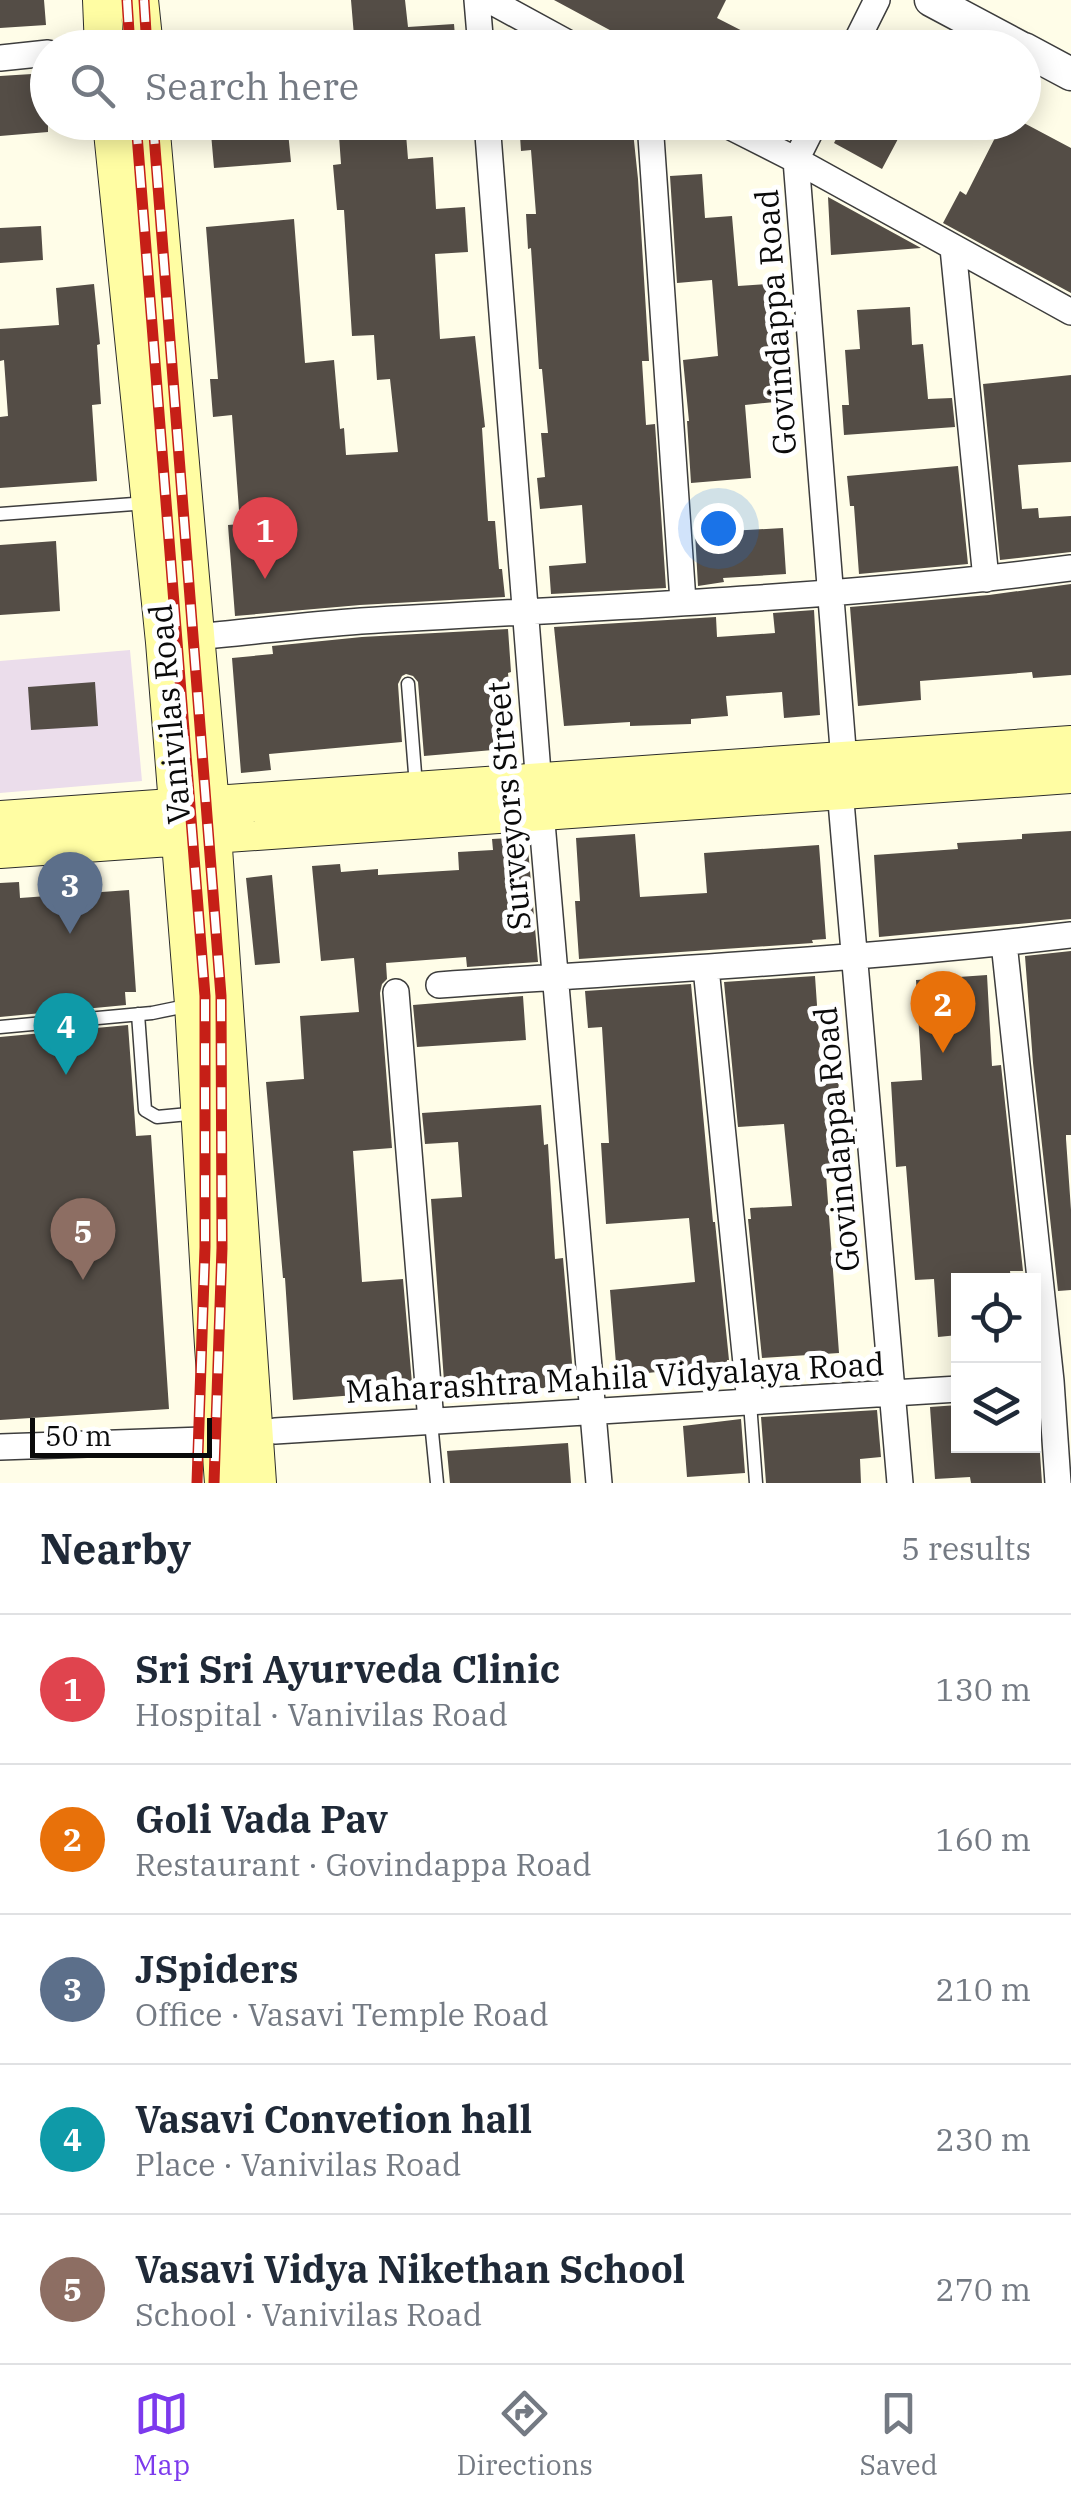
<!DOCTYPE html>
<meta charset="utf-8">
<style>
body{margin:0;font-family:"IBM Plex Serif",serif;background:#f2f2f3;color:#1f2937}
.controls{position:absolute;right:30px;bottom:30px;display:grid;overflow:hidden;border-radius:0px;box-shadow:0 5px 25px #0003}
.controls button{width:90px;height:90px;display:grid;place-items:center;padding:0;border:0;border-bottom:2px solid #e0e1e3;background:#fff;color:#1f2937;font:50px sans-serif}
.scale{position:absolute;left:30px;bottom:25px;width:182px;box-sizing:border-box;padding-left:10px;border:5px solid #0a0a0a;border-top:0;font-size:28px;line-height:35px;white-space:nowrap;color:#0a0a0a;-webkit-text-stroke:8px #fff;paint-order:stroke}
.you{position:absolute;left:718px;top:528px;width:35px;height:35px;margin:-25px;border:8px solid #fff;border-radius:50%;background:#1a73e8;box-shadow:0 0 0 15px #1a73e833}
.badge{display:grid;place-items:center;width:65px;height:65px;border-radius:50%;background:#7c3aed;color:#fff;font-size:32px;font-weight:700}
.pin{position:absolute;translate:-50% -82px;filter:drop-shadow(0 2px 5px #0008)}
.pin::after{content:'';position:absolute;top:52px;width:35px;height:30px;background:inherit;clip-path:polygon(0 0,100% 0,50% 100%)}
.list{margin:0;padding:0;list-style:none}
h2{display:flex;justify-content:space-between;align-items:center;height:130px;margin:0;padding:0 40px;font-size:42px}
h2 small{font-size:32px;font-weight:400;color:#747a83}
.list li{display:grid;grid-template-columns:65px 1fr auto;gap:30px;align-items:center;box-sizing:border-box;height:150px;padding:0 40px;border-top:2px solid #e0e1e3}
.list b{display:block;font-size:38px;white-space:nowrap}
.list p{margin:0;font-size:32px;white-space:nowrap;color:#747a83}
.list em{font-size:32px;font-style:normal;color:#747a83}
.icon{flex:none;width:55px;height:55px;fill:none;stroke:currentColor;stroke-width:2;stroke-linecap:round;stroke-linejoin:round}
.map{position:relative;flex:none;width:1071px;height:1483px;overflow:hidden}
.search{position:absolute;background:#fff;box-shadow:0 5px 25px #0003;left:30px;right:30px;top:30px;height:110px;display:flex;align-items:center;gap:25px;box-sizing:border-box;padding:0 35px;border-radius:55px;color:#747a83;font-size:38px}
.sheet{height:880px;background:#fff}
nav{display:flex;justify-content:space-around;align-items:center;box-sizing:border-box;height:140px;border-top:2px solid #e0e1e3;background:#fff;font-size:28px;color:#747a83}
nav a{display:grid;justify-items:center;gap:5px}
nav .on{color:#7c3aed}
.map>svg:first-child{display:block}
.industrial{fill:#ebddeb}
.building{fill:#544d46}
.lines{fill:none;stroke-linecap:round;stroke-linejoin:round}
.service-casing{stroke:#3d3d3d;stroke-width:15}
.minor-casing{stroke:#3d3d3d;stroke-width:28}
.tertiary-casing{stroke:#3d3d3d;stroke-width:35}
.secondary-casing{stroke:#2c2c2c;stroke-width:40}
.service{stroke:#fff;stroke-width:12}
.minor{stroke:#fff;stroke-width:25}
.tertiary{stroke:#fff;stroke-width:32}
.secondary{stroke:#fffda3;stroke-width:38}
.rail-casing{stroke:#c61f17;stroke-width:11}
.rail{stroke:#fff;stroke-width:8;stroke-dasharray:22;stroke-linecap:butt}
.labels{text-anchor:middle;stroke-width:10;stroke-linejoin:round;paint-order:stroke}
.street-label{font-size:32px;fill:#0a0a0a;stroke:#fff}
</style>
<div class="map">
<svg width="1071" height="1483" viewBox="0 0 1071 1483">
<rect width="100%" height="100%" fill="#fffde8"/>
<!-- industrial -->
<path class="industrial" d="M130,650L142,781L0,793V661Z"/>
<!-- building -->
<path class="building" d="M0,0H44L46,25L0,28Z
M351,0H405L408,27L454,24L456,48H355Z
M554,0H726L717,18L776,48H630L632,42Z
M48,73V132L0,136V76Z
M210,122H287L291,162L214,168Z
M338,122H405L408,159L433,157L436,209L465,207L468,252L435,254L440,339L475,336L485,427L482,428L488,521H495L499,569H502L505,597L360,605L235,616L228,525L240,524L232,415L213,417L210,379H218L206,227L294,219L305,363L334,360L340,429L344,428L346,455L398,452L390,379L377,380L374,335L352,336L344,210H337L333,165L341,164Z
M519,122H632L638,179L649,361H642L646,425L655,424L666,588L551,594L549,566L586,563L582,505L540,509L537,478L545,477L541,433H548L542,369H539L531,248L528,249L526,214H536L531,150L521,151Z
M845,122H907L882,169L834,143Z
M1003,122H1022L1071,148V293L943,223L960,191L966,195Z
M702,174L705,218L732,216L738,286L766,284L772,350L789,348L795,400L745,405L751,478L691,483L687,421H689L683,360L718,356L712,280L677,283L670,176Z
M828,197L921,248L831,255Z
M41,226L43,260L0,263V228Z
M94,284L100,344L97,345L101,404L92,405L97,481L0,488V417L8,416L4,360L0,361V329L59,325L56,288Z
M910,307L912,345L923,344L928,399L952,398L955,427L844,435L842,405H849L845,350L860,349L857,310Z
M1071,375V462L1018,465L1022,509L1038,508L1039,518L1071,516V552L1000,560L983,384Z
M958,466L968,564L859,574L854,506H850L847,476Z
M783,528L786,574L723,578L724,582L698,586L695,533Z
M56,541L60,611L0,615V545Z
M1071,584V675L1033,678L1032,672L920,681L921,700L858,706L850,607L989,595Z
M814,610L820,715L784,718L782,692L726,696L728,716L691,719V724L630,726V722L564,726L554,627L716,617L717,637L775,633L773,613Z
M508,629L511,672L508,673L515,748L424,756L418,682L413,676L406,674L402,676L398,684L402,742L269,754L271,770L241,773L232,658L273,654L272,646L362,637Z
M95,682L98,726L31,730L28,687Z
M1071,831V919L879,937L874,855L958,849L957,843L1022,839V834Z
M635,834L640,897L707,893L704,853L819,845L826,939L812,940L813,943L579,959L575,901H580L576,838Z
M527,837L538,962L467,967L466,957L386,963L387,979L382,984L380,993L392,1148L353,1151L362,1282L403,1279L413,1395L355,1399V1395L293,1400L285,1278H283L266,1082L304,1079L300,1016L359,1012L354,958L321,961L312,866L340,864L341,872L378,869V875L459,870L458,852L493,850L492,839Z
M272,875L280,963L255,965L246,878Z
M19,882L20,898L129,890L136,992H125L126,1005L0,1017V883Z
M1071,951V1135H1066V1139L1071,1210V1290L1058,1291L1033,1063L1025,956Z
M987,975L992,1066L1001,1065L1023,1271H1010L1011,1280H958V1335L938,1337L934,1279L915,1280L906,1166L896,1167L891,1082L922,1080L916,980Z
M815,976L822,1078L838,1076L841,1119L830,1120L834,1174L826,1175L839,1353L762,1358L748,1219H751L750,1208L792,1206L784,1124L738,1127L724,982Z
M691,984L713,1222H715L729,1360H727V1365L617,1376L610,1290L695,1282L689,1218L606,1224L601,1143H609L602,1027L588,1028L585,991Z
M523,996L526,1040L417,1047L413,1005Z
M128,1025L136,1136L151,1135L169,1409L0,1420V1037Z
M541,1105L544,1145L548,1144L555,1259L563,1258L574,1386L445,1395L431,1199L462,1197L458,1142L425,1144L422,1113Z
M1034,1395H1036L1042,1483H971L970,1477L935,1479L930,1407L958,1405V1446H1034Z
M877,1410L881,1457L860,1459L861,1483H766L761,1417Z
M741,1419L745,1473L687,1477L683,1426Z
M568,1443L571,1483H450L447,1451Z"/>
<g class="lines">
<defs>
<path id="service" d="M0,514L147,503
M408,684L416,786
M138,1014L145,1110L157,1117L199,1113
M0,1027L152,1013L191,1005
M750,1403L756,1483
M431,1422L437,1483"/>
<path id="minor" d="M477,0L481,48
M489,0L577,48
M853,48L877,0
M0,58L48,53
M487,122L541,811L599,1483
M650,122L683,601
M721,122L796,160L1071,312
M815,122L796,160L844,761
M953,248L986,579
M195,637C250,632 306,625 361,621C598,607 836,599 1071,568
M840,790L900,1483
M1004,943L1051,1381L1058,1483
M706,968L750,1403
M439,985C650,970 861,960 1071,935
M396,992L431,1422
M275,1431L958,1389
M0,1447L203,1440"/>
<path id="tertiary" d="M931,0L1021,48
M1024,49L1071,74"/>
<path id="secondary" d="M102,0L104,48
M139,0L144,48
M112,122L165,642L194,1004L214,1346L224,1483
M150,122L210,805L257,1483
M0,820L1071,745
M0,849L1071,774"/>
</defs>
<!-- service casing -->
<use href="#service" class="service-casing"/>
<!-- minor casing -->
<use href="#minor" class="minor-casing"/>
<!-- tertiary casing -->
<use href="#tertiary" class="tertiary-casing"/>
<!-- secondary casing -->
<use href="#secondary" class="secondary-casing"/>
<!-- service -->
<use href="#service" class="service"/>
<!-- minor -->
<use href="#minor" class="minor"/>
<!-- tertiary -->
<use href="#tertiary" class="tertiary"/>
<!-- secondary -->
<use href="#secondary" class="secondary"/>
<defs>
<path id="rail" d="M127,0L130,48
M144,0L147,48
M136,122L205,996V1247L197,1483
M153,122L221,996L222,1248L214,1483"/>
</defs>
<!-- rail casing -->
<use href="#rail" class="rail-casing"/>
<!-- rail -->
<use href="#rail" class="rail"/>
</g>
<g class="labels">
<!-- street labels -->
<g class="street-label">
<text transform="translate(776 322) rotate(-94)" y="11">Govindappa Road</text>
<text transform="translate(170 714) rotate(-95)" y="11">Vanivilas Road</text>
<text transform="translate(509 806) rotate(-95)" y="11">Surveyors Street</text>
<text transform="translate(837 1139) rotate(-95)" y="11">Govindappa Road</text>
<text transform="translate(615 1378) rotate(-3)" y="11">Maharashtra Mahila Vidyalaya Road</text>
</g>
</g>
</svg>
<div class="controls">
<button><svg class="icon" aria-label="locate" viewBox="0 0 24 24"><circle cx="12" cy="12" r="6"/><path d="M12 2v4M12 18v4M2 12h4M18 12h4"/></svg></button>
<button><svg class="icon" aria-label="layers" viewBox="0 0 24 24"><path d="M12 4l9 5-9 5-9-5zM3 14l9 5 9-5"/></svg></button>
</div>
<div class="scale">50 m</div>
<div class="you"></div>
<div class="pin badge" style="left:265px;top:579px;background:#e0444e">1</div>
<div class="pin badge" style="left:943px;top:1053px;background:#e8710a">2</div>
<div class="pin badge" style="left:70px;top:934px;background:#5c6f8a">3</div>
<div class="pin badge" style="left:66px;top:1075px;background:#0f9aa8">4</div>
<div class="pin badge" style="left:83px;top:1280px;background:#8d6e63">5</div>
<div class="search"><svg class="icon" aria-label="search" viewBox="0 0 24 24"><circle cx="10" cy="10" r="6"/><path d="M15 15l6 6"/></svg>Search here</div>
</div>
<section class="sheet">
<h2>Nearby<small>5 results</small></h2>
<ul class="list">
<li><span class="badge" style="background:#e0444e">1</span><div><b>Sri Sri Ayurveda Clinic</b><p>Hospital · Vanivilas Road</p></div><em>130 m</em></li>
<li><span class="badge" style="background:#e8710a">2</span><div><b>Goli Vada Pav</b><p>Restaurant · Govindappa Road</p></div><em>160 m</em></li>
<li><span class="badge" style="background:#5c6f8a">3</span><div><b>JSpiders</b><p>Office · Vasavi Temple Road</p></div><em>210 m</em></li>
<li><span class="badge" style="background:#0f9aa8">4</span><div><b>Vasavi Convetion hall</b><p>Place · Vanivilas Road</p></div><em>230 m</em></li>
<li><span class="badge" style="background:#8d6e63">5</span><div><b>Vasavi Vidya Nikethan School</b><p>School · Vanivilas Road</p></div><em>270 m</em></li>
</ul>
</section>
<nav>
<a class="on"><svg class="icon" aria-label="map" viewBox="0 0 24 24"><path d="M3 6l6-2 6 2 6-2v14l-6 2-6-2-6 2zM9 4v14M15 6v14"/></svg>Map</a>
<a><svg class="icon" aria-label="directions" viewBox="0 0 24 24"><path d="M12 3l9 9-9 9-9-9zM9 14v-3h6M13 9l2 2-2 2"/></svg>Directions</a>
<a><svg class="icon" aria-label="saved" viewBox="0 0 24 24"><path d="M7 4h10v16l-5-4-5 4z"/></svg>Saved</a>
</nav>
